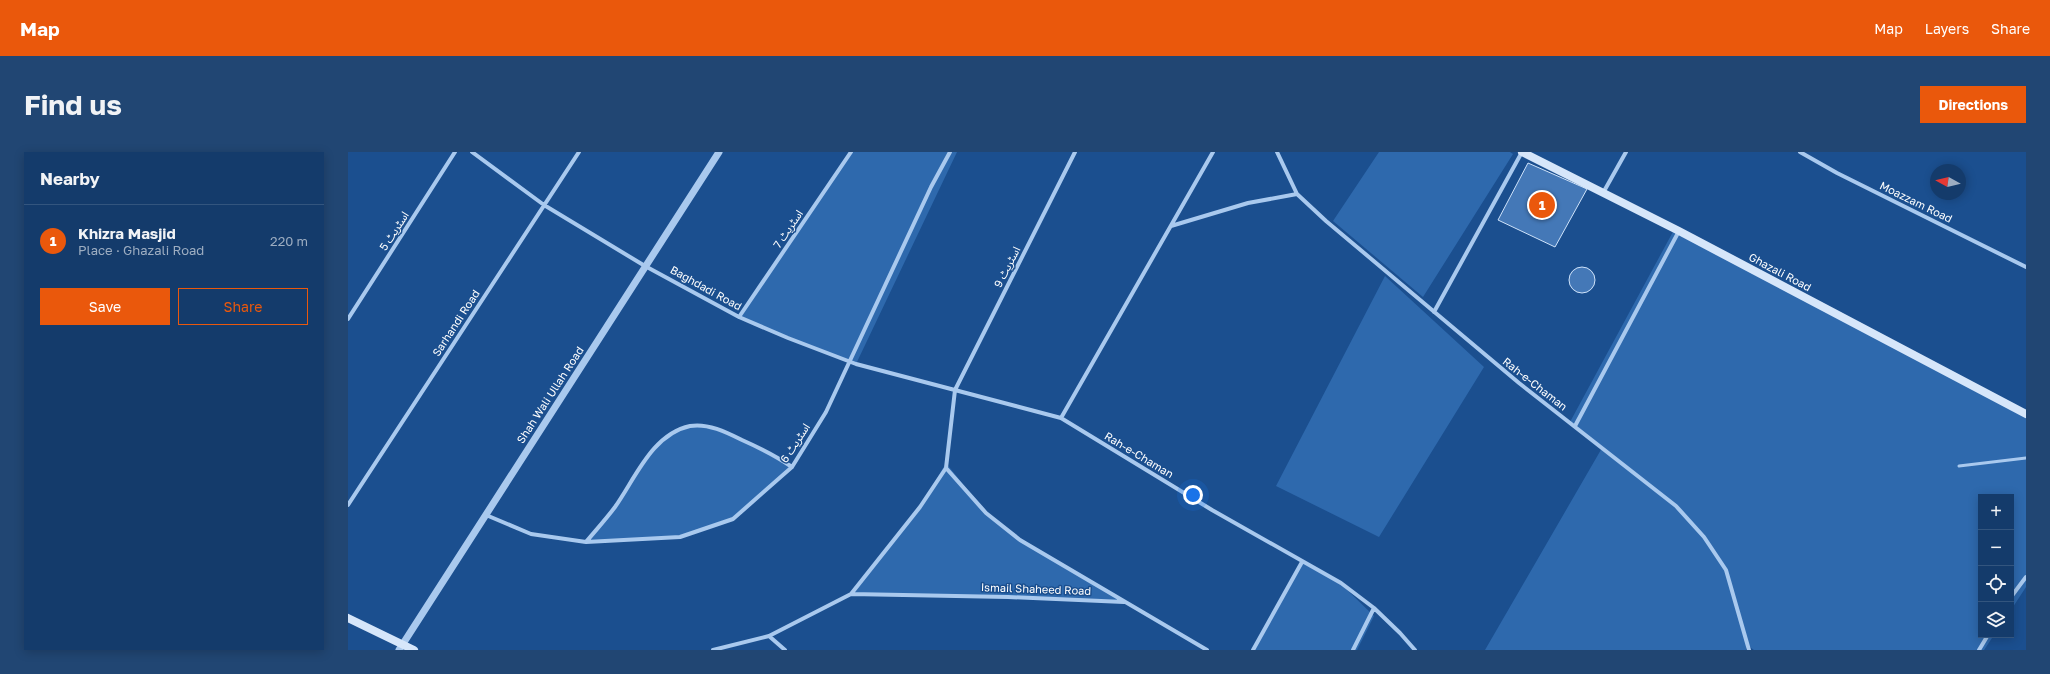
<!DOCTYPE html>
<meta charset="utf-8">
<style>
body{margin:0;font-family:"Golos Text","Noto Sans Arabic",sans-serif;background:#214673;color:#f1f3f6}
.controls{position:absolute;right:12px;bottom:12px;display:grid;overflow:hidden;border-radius:0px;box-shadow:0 2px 10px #0003}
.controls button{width:36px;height:36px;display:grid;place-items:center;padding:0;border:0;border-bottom:1px solid #33557e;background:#143b6b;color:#f1f3f6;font:20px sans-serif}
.compass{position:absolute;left:1582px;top:12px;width:36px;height:36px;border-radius:50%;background:#143b6b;box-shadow:0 2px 10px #0003;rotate:278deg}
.you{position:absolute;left:845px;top:343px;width:14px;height:14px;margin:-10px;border:3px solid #fff;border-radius:50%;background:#1a73e8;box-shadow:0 0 0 6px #1a73e833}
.badge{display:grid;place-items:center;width:26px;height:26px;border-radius:50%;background:#ea580c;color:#fff;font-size:13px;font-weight:700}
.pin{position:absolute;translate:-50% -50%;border:2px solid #fff;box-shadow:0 1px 4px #0006}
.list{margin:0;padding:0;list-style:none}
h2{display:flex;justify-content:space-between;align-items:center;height:52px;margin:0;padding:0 16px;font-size:17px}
h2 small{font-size:13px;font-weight:400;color:#9dadc1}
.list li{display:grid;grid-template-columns:26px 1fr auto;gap:12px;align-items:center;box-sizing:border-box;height:72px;padding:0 16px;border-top:1px solid #33557e}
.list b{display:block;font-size:15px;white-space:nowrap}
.list p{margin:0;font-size:13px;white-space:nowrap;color:#9dadc1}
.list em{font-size:13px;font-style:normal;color:#9dadc1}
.actions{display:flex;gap:8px;padding:12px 16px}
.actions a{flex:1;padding:9px 0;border:1px solid #ea580c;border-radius:0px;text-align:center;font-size:14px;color:#ea580c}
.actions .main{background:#ea580c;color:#fff}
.icon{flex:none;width:22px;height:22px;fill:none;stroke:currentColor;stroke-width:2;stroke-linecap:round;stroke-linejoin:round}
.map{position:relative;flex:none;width:1678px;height:498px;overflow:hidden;border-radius:0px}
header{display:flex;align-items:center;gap:24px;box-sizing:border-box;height:56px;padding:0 20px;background:#ea580c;color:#fff}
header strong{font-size:19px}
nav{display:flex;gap:22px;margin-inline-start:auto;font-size:14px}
.intro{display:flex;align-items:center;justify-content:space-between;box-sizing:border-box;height:96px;padding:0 24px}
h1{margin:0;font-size:28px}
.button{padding:10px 18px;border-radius:0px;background:#ea580c;color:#fff;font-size:14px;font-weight:700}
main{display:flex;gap:24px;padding:0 24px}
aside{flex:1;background:#143b6b;border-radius:0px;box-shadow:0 2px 10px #0003}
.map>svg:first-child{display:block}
.green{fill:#2e69ad}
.building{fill:#4478b7;stroke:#cfe3fa}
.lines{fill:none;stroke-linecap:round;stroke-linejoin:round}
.service{stroke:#a9c9ee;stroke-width:3}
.minor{stroke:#a9c9ee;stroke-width:4}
.tertiary{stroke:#a9c9ee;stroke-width:7}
.secondary{stroke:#d6e6fa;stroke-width:8}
.labels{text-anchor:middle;stroke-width:3;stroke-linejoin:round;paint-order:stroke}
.street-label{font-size:11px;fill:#fff;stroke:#1b4f8f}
</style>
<header>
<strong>Map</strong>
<nav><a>Map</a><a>Layers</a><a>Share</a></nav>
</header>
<div class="intro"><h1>Find us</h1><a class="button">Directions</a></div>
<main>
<aside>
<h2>Nearby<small></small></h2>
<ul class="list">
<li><span class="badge">1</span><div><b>Khizra Masjid</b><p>Place · Ghazali Road</p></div><em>220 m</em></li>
</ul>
<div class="actions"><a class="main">Save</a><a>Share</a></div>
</aside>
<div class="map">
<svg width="1678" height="498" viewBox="0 0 1678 498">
<rect width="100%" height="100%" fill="#1b4f8f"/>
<!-- green -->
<path class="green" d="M503,0H609L508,212L391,165Z
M1031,0H1162L1165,2L1075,145L985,69Z
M1327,76L1678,264V435L1663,458V345H1633V483H1646L1636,498H1406L1399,493L1398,498H1137L1254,296L1222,270Z
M1037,124L1136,215L1031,385L928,334Z
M342,274H359L379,281L444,315L385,367L332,385L238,390L267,354L306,298L323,282Z
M598,311L638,361L672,388L779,450L503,442L572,355Z
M954,410L995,434L1026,464L1009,498H905Z"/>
<!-- building -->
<path class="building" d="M1180,11L1239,37L1207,95L1150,68Z
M1221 128a13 13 0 1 1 26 0a13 13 0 1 1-26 0Z"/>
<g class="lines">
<!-- service -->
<path class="service" d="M1611,314L1678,306"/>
<!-- minor -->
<path class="minor" d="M124,0L196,53L297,114L391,165L440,186L508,212L713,266L864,358L993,431L1026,456L1052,481L1067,498
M727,0L607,238L598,316L638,361L672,388L859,498
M929,0L949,42L978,69L1171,231L1328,354L1356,385L1378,418L1401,498
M1452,0L1489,21L1678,115
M1255,41L1278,0
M823,74L900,51L949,42
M1086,160L1174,0
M391,165L503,0
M0,167L107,0
M713,266L865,0
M1227,274L1331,79
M0,353L231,0
M138,363L183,382L238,390L332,385L385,367L444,315L478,260L583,35L602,0
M238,390C248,378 258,367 267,355C287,327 304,282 342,274C360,271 378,280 394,288C412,296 428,304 444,315
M503,442L660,445L776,450
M1663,445L1678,425
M421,484L437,498
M365,498L421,484L503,442L572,355L598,316
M905,498L954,410
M1005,498L1026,456
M1631,498L1640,483"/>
<!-- tertiary -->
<path class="tertiary" d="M51,498L371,0"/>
<!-- secondary -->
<path class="secondary" d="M1174,0L1331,79L1678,262
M0,466L66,498"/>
</g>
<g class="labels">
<!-- street labels -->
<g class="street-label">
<text transform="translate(1568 50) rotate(26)" y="4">Moazzam Road</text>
<text transform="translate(440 77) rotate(-56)" y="4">اسٹریٹ 7</text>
<text transform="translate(46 79) rotate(-57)" y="4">اسٹریٹ 5</text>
<text transform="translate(659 115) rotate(-63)" y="4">اسٹریٹ 9</text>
<text transform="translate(1432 120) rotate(28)" y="4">Ghazali Road</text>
<text transform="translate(358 136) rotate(29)" y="4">Baghdadi Road</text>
<text transform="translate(108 171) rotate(-57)" y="4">Sarhandi Road</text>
<text transform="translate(1187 232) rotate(38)" y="4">Rah-e-Chaman</text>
<text transform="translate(202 243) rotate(-57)" y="4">Shah Wali Ullah Road</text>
<text transform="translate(447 291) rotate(-57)" y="4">اسٹریٹ 6</text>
<text transform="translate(791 303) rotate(31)" y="4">Rah-e-Chaman</text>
<text transform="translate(688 437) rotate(2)" y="4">Ismail Shaheed Road</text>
</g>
</g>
</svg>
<div class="controls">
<button>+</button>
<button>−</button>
<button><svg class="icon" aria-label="locate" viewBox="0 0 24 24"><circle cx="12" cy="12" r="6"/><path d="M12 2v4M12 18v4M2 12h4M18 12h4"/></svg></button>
<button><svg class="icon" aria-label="layers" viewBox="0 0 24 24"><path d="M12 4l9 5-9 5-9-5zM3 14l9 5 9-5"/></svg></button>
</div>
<svg class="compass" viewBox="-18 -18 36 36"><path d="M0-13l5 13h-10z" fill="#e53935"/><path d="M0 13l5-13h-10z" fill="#9dadc1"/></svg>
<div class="you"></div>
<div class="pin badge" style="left:1194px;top:53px">1</div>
</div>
</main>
